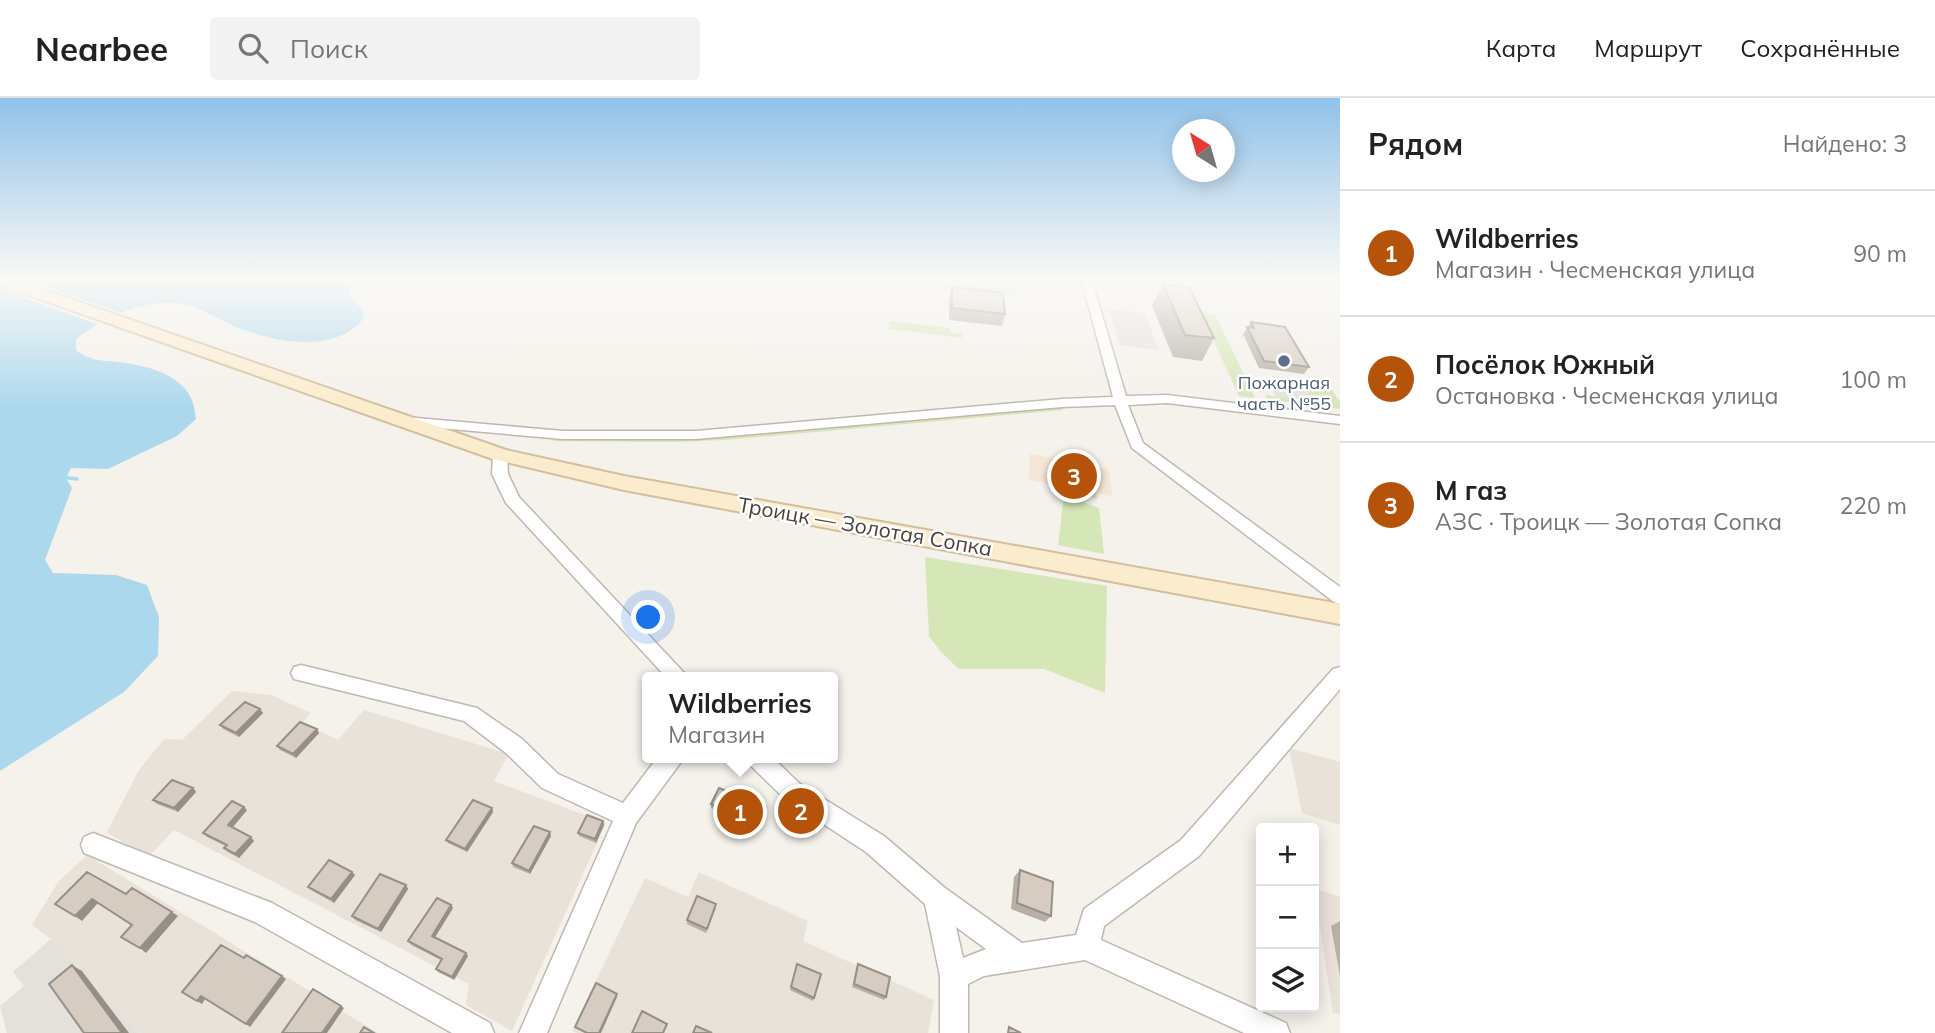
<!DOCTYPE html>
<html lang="ru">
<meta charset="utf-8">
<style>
body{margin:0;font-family:Mulish,sans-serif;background:#f2f2f2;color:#222}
.controls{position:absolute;right:21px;bottom:21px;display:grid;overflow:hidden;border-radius:7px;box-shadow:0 4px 18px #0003}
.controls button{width:63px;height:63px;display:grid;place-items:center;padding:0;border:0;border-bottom:2px solid #e0e0e0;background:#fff;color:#222;font:35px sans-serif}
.compass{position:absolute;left:1172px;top:21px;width:63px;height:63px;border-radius:50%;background:#fff;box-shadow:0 4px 18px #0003;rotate:323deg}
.you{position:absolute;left:649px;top:520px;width:24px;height:24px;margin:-18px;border:5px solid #fff;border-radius:50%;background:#1a73e8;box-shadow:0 0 0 10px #1a73e833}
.badge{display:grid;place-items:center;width:46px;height:46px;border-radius:50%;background:#b45309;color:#fff;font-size:23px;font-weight:700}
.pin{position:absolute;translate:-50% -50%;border:4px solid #fff;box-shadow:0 2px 7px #0006}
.popup{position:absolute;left:642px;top:574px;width:196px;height:91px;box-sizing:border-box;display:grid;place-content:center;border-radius:7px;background:#fff;filter:drop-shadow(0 2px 5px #0005);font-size:23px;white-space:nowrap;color:#767676}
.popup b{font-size:26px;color:#222}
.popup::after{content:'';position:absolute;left:50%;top:100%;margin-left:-14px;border:14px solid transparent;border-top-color:#fff}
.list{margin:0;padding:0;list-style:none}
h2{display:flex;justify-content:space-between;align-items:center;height:91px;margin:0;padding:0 28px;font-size:30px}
h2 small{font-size:23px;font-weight:400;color:#767676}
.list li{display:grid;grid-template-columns:46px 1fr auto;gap:21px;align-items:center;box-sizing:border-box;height:126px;padding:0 28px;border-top:2px solid #e0e0e0}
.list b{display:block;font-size:26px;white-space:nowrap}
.list p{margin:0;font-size:23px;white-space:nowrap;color:#767676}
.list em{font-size:23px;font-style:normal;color:#767676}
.icon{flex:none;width:38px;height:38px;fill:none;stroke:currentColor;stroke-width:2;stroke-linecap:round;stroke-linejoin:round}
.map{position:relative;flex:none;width:1340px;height:935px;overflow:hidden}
header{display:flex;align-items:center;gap:42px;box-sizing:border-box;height:98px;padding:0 35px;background:#fff;border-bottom:2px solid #e0e0e0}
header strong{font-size:33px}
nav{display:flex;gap:38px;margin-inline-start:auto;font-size:24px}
.search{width:490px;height:63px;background:#f2f2f2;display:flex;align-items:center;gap:18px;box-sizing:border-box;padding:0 24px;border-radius:7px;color:#767676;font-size:26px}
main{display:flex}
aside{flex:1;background:#fff}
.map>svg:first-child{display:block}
.residential{fill:#e8e2d9}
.commercial{fill:#f5e6d8}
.industrial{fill:#e4e0dc}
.green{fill:#d5e6b7}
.parking{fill:#e4e1df}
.water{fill:#acd8ed}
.pier{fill:#f5f1eb}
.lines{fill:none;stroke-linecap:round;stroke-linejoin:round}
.stream{stroke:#acd8ed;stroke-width:3.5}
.street-casing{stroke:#c0b8ae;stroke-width:3}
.secondary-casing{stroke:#d1bf9d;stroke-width:4}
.street{fill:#fff;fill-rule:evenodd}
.secondary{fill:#fcecce;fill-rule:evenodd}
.wall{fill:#b8afa6}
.shaded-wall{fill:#968f87}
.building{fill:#d6ccc1;stroke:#968f87;stroke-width:2}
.service-dot{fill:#5c6f8a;stroke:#fff;stroke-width:2.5}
.labels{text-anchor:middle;stroke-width:5;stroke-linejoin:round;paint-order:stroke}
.far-service-label{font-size:18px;fill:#4e5e75;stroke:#fff}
.street-label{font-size:21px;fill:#494139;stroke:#fff}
</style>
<header>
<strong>Nearbee</strong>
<div class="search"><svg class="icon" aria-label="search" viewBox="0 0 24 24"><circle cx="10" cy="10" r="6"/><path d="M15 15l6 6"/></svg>Поиск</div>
<nav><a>Карта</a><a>Маршрут</a><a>Сохранённые</a></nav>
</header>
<main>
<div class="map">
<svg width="1340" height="935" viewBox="0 0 1340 935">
<rect width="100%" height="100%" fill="#f5f1eb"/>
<!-- residential -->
<path class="residential" d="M232,593L271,597L311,615L302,625L338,642L364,612L509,656L494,683L606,725L512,933L466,907L469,886L174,732L147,760L107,734L139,672L164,641L182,642Z
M1289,650L1340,664V727L1302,715Z
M87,757L378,935H139L51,841L32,827L58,784Z
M699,774L808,823L803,843L934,902L928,935H577L572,933L645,780L688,799Z
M1314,790L1340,799V916L1333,915Z"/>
<!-- commercial -->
<path class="commercial" d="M1030,356L1109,371L1112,398L1029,382Z"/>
<!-- industrial -->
<path class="industrial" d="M51,841L139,935H7L0,908L24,888L13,874Z"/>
<!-- green -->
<path class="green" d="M926,180H1013L1016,199L926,189Z
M1201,215L1215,216L1255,300L1239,298Z
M890,223L950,230V234L962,236V240L889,231Z
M1300,285L1329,288L1340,304V311L1267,301L1265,297L1312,303L1292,286Z
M1058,308L1063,312L724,342L674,344L553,343L555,340H620Z
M1065,389L1096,394L1097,400L1085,399V405L1099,410L1104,456L1058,447Z
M925,459L1107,488L1105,595L1044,571H959L941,554L929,538Z"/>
<!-- parking -->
<path class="parking" d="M1108,211L1145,215L1159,252L1120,247Z
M1267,283L1292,286L1295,291L1306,292L1313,303L1276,299Z"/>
<!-- water -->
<path class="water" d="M26,180H362L350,190L351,202L362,210L364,220C334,256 279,245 239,230C218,222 198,206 175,205C140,202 103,220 76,241V252C88,262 103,263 118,264C143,267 178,274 191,300C194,306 195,315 196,321L177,338L108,371L71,370L66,380L72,390L45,462L53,475L116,477L147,487L159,519L158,558L124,594L0,673V190Z"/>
<!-- pier -->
<path class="pier" d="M20,180L128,217L102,228L0,191V186Z"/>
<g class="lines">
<!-- stream -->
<path class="stream" d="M61,379L77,381"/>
<defs>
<path id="street" d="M1081,180H1091L1126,298L1167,297L1340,318V326L1167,305L1128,307L1143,345L1340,489V506L1334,504L1132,350L1115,307L1062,309L696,341H563L405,327L398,323L405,319L563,333H696L1062,301L1113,299Z
M500,353L507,357L508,376L519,399L688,579H666L506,405L492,376L493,357Z
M301,567L477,610L522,641L558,676L623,705L657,660H684L636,725L547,935H519L613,723L542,690L506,655L464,623L294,581L291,575L294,569Z
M1340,569V591L1199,758L1104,828L1101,842L1286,925L1290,935H1244L1085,862L984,878L968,886V935H940V878L925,806L866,754L784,700L750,667L747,660H773L800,686L884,738L945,790L1022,845L1076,837L1084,811L1181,742L1333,571ZM956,829L986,851L963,860Z
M93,735L272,805L490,925L494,935H452L255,824L84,755L81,747L84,739Z"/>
<path id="secondary" d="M0,180H10L506,352L624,378L1340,506V526L624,392L493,361L0,187Z"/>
</defs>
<!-- street casing -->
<use href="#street" class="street-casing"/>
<!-- secondary casing -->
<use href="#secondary" class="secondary-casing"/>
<!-- street -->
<use href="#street" class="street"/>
<!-- secondary -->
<use href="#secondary" class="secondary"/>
</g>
<!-- wall -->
<path class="wall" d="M1163,186L1214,240L1202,263L1173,259L1152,207Z
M952,189L1005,216L1002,228L949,222V200Z
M1251,224L1309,269L1304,276L1259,270L1243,236Z
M263,615L239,639L223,631L220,627Z
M317,631L319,635L296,660L280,652L277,648Z
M193,690L196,694L178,714L157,706L153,702Z
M711,706L766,709L758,730L711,710Z
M492,710L493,714L467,754L448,745L446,742Z
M247,712L233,729L254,743L239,760L228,754L224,750L226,748L207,739L203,735Z
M603,723L604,727L596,745L579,738L578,735Z
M551,738L530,776L513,769L512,765Z
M1020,772L1051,818L1045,824L1011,811L1014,779Z
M352,774L355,777L334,805L311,792L308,789Z
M406,787L408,791L381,834L355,822L352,818Z
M451,807L453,810L435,839L468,858L454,882L438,874L436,871L441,862L411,847L408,843Z
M716,810L706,835L687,826V822Z
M1340,823V878L1331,828Z
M797,866L814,900L813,903L790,892Z
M858,866L886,899L884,902L852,889Z"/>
<!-- shaded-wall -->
<path class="shaded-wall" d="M260,611L263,615L239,639L236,635Z
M317,631L319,635L296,660L293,656Z
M193,690L196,694L178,714L174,710Z
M244,709L247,712L231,731L228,727Z
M492,710L493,714L467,754L465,751Z
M603,723L604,727L596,745L595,741Z
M550,734L551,738L530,776L529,773Z
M251,739L254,743L239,760L235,756Z
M352,774L355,777L334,805L331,801Z
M406,787L408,791L381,834L378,831Z
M92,801L98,805L82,823L75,818Z
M451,807L453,810L434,841L432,838Z
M172,814L178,818L146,855L140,850Z
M466,855L468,858L454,882L452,879Z
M72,867L82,873L129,935H122Z
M282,878L286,881L250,929L246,926Z
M617,896V899L601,935H599Z
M201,898L205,901L202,906L197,903Z
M341,908L344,910L327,935H322Z"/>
<!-- building -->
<path class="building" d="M1163,186L1189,189L1214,240L1185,237Z
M952,189L1003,195L1005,216L952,210Z
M1251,224L1285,229L1309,269L1264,263L1247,229L1254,230Z
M245,604L260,611L236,635L220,627Z
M300,624L317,631L293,656L277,648Z
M172,682L193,690L174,710L153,702Z
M719,690L766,709L759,726L711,706Z
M473,702L492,710L465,751L446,742Z
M232,703L244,709L228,727L251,739L235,756L224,750L227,747L203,735Z
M587,717L603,723L595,741L578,735Z
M534,728L550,734L529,773L512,765Z
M329,762L352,774L331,801L308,789Z
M1020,772L1053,784L1051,818L1017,805Z
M87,774L126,796L132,790L172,814L140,850L121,839L132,827L92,801L75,818L55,806Z
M380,776L406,787L378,831L352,818Z
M697,798L716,806L707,831L687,822Z
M437,800L451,807L432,838L466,855L452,879L436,871L442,861L408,843Z
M221,847L244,860L246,857L282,878L246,926L201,898L197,903L182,894Z
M797,866L821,876L814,900L791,889Z
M858,866L890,879L886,899L854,886Z
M72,867L122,935H84L49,886Z
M596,885L617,896L599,935H587L575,929Z
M313,891L341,908L322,935H282Z
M642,913L667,926L663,935H632Z
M696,928L712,935H693Z
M364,929L374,935H360Z
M1009,929L1021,935H1008Z"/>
<!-- sky -->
<linearGradient id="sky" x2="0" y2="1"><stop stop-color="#90c2ea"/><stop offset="0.58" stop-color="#faf9f6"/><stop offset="1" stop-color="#faf9f6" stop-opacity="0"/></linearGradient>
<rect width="1340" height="311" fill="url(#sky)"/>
<!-- markers -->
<circle class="service-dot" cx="1284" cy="263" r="7"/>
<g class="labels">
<!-- far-service labels -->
<g class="far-service-label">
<text x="1284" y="291">Пожарная<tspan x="1284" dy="21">часть №55</tspan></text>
</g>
<!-- street labels -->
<g class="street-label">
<text transform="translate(865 429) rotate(10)" y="7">Троицк — Золотая Сопка</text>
</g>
</g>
</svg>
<div class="controls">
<button>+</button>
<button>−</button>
<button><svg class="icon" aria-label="layers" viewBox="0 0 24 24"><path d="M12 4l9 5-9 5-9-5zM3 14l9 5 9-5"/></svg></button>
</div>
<svg class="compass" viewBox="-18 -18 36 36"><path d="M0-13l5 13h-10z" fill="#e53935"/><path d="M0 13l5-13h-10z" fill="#767676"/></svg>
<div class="you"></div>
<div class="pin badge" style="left:740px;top:714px">1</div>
<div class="popup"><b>Wildberries</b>Магазин</div>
<div class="pin badge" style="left:801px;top:713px">2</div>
<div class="pin badge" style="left:1074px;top:378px">3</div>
</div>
<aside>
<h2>Рядом<small>Найдено: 3</small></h2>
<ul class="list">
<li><span class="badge">1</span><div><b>Wildberries</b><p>Магазин · Чесменская улица</p></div><em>90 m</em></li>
<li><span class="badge">2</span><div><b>Посёлок Южный</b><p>Остановка · Чесменская улица</p></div><em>100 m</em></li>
<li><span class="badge">3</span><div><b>М газ</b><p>АЗС · Троицк — Золотая Сопка</p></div><em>220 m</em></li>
</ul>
</aside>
</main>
